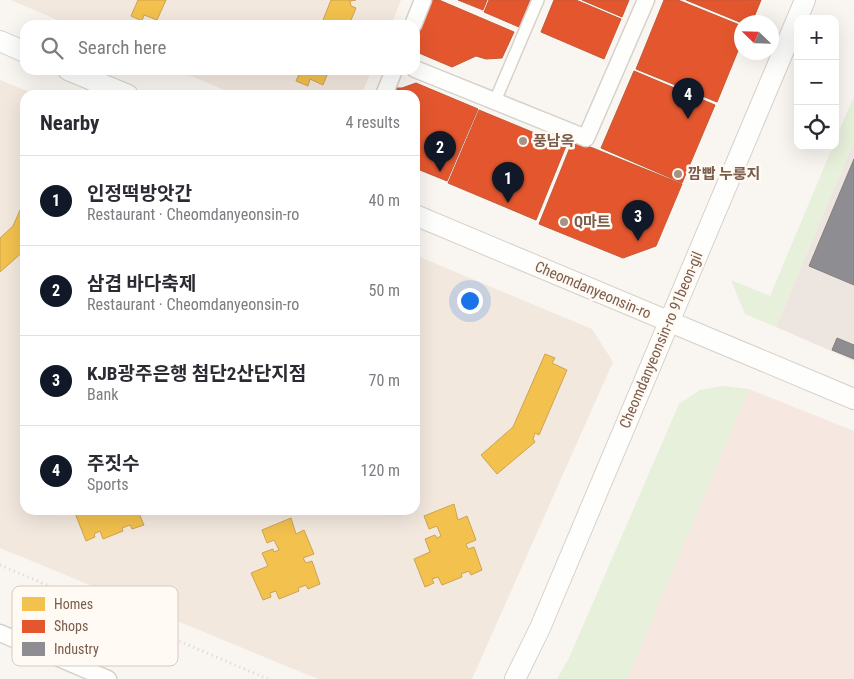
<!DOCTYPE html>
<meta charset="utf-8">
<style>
body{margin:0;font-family:"Roboto Condensed","Noto Sans KR",sans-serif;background:#f2f2f3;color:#2b2b33}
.controls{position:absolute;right:15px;top:15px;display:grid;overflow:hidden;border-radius:10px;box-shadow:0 5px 20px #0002}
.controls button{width:45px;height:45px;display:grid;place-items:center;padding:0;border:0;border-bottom:1px solid #e1e1e2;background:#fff;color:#2b2b33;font:25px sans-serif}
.compass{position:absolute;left:734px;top:15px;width:45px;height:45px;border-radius:50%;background:#fff;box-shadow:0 5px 20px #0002;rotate:293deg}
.you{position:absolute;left:469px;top:300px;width:18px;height:18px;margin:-12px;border:4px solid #fff;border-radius:50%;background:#1a73e8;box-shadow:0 0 0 8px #1a73e833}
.badge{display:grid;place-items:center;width:32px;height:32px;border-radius:50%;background:#111827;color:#fff;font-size:16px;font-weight:700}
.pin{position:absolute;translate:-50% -41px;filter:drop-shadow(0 1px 2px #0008)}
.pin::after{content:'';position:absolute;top:26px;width:18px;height:15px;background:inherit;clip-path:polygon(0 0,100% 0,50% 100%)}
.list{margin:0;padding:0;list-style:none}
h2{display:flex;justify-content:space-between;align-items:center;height:65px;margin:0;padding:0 20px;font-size:21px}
h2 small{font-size:16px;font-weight:400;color:#7c7c81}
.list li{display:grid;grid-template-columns:32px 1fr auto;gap:15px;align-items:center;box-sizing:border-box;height:90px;padding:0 20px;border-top:1px solid #e1e1e2}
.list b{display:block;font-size:19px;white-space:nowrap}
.list p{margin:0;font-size:16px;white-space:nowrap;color:#7c7c81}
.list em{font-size:16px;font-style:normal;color:#7c7c81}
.icon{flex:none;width:28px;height:28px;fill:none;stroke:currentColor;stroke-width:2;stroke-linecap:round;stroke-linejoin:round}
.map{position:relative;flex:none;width:854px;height:679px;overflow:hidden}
.search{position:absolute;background:#fff;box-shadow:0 5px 20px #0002;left:20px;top:20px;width:400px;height:55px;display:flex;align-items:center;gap:12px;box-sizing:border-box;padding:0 18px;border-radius:15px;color:#7c7c81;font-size:19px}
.panel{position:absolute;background:#fff;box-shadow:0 5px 20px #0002;left:20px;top:90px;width:400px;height:425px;border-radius:15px}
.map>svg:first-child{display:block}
.residential{fill:#f2e8de}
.commercial{fill:#f6e8e1}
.industrial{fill:#ede5e0}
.green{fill:#e7f0db}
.homes{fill:#f2c14e;stroke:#cea34e}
.shops{fill:#e4572e;stroke:#c45837}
.industry{fill:#8d8d92;stroke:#877e7d}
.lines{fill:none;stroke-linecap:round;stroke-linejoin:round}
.pedestrian-casing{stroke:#d7d1cb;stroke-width:14}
.minor-casing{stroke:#d7d1cb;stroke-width:19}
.tertiary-casing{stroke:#d7d1cb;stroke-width:22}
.path{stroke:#dcd5d0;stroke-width:3;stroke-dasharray:1 4;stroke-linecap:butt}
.pedestrian{stroke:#fefefd;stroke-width:11}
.minor{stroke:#fefefd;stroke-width:16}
.tertiary{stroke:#fefefd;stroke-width:20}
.poi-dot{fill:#a69286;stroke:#fffaf3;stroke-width:2}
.labels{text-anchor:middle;stroke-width:5;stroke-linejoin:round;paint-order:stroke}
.poi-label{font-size:15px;font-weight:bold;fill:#7a5c4d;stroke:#fffaf3;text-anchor:start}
.street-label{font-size:15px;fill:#7a5c4d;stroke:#fffaf3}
.key{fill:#fffaf3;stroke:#d7cbc1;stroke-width:1}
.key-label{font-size:14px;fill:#7a5c4d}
</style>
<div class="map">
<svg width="854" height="679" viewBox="0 0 854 679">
<rect width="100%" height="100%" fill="#f9f5f0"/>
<!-- residential -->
<path class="residential" d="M11,0H401L391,25H69Z
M177,70H372L361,95H236Z
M0,80L37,95H25V510H415V255L592,329L613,362L472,679H318L0,548Z"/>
<!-- commercial -->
<path class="commercial" d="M749,389L854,431V679H627Z"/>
<!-- industrial -->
<path class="industrial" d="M854,141V361L776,327Z"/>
<!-- green -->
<path class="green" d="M854,96V141L776,327L745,314L731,280L770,296L833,146H835V140Z
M723,386L749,389L627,679H557L569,658L679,404L700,390Z"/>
<!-- homes -->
<path class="homes" d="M138,0H166L157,20L144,15L142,21L131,16Z
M331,0H356L350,1L351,6L356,8L349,25H321Z
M301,70H329L323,85L310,79L308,86L296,81Z
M25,199V250L0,272V238L13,226Z
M545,354L555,358L552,363L567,370L539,435L535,433L533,439L535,442L497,474L481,455L513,427Z
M454,504L458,520L467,516L476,540L466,544L468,549L474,547L482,570L471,575L469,571L461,574L462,577L442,585L438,577L432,579L434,583L425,587L414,559L430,552L425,539L435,535L437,538L441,536L437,526L429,529L424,516Z
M83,510H139L138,511L144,525L132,529L130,525L122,528L123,531L103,539L100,531L94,534L95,537L86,541L75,513Z
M291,518L296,534L304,530L314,554L303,558L306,563L312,561L320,584L308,589L306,585L298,588L299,591L279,599L276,591L270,593L271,597L263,600L251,573L268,566L262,553L273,549L274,552L279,550L274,540L267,543L262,530Z"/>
<!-- shops -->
<path class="shops" d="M431,0H439L514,32L502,58L486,59L476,56L452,67L419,53L415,37Z
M458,0H487L483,10Z
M489,0H530L519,27L484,12Z
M554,0H576L621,19L604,59L541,32Z
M582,0H629L622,17Z
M664,0H678L742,26V41L717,102L636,69Z
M686,0H761L752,22L742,23Z
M634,71L715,105L682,183L601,148Z
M416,83L478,109L447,181L415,168V95H387L390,88H402Z
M479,110L566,146L536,220L448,183Z
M573,140L682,184L656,246L623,258L539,224Z"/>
<!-- industry -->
<path class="industry" d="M854,159V285L809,266Z
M837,338L854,345V359L832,350Z"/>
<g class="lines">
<defs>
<path id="pedestrian" d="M495,101L538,0"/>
<path id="minor" d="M413,25L423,0
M415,69L586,138L646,0
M384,95L394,70
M0,633L108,679"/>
<path id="tertiary" d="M0,41L25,52
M68,70L128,95
M415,215L854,399
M515,679L540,628L805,0"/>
</defs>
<!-- pedestrian casing -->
<use href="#pedestrian" class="pedestrian-casing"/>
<!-- minor casing -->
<use href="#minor" class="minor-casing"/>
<!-- tertiary casing -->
<use href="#tertiary" class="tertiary-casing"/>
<!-- path -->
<path class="path" d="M0,565L268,679"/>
<!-- pedestrian -->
<use href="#pedestrian" class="pedestrian"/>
<!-- minor -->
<use href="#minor" class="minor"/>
<!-- tertiary -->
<use href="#tertiary" class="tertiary"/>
</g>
<!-- markers -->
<g class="poi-dot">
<circle cx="523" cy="141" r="5"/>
<circle cx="678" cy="174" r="5"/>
<circle cx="564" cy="222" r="5"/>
</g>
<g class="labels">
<!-- poi labels -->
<g class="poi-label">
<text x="533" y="146">풍남옥</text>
<text x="688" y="179">깜빱 누룽지</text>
<text x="574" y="227">Q마트</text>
</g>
<!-- street labels -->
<g class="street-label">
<text transform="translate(593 290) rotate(23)" y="5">Cheomdanyeonsin-ro</text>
<text transform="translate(661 340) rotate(-67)" y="5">Cheomdanyeonsin-ro 91beon-gil</text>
</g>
</g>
<!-- legend -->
<rect x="12" y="586" width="166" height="80" rx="8" class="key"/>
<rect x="22" y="597" width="23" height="14" fill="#f2c14e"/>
<rect x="22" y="620" width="23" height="13" fill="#e4572e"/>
<rect x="22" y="642" width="23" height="14" fill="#8d8d92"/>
<g class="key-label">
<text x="54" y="609">Homes</text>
<text x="54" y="631">Shops</text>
<text x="54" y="654">Industry</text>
</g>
</svg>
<div class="controls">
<button>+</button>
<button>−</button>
<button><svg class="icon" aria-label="locate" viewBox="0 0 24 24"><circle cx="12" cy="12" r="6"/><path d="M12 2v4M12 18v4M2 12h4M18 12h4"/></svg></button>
</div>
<svg class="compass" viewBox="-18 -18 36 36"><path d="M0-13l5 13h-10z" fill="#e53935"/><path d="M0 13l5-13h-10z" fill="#7c7c81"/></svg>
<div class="you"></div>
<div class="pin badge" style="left:508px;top:203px">1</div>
<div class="pin badge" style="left:440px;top:172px">2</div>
<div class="pin badge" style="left:638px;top:241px">3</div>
<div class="pin badge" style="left:688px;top:119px">4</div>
<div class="search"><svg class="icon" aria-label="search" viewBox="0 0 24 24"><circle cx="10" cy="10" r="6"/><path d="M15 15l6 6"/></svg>Search here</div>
<section class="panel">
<h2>Nearby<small>4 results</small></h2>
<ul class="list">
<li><span class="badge">1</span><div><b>인정떡방앗간</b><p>Restaurant · Cheomdanyeonsin-ro</p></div><em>40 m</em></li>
<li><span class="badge">2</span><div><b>삼겹 바다축제</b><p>Restaurant · Cheomdanyeonsin-ro</p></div><em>50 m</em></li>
<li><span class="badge">3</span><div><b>KJB광주은행 첨단2산단지점</b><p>Bank</p></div><em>70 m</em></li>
<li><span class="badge">4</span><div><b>주짓수</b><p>Sports</p></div><em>120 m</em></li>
</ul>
</section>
</div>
